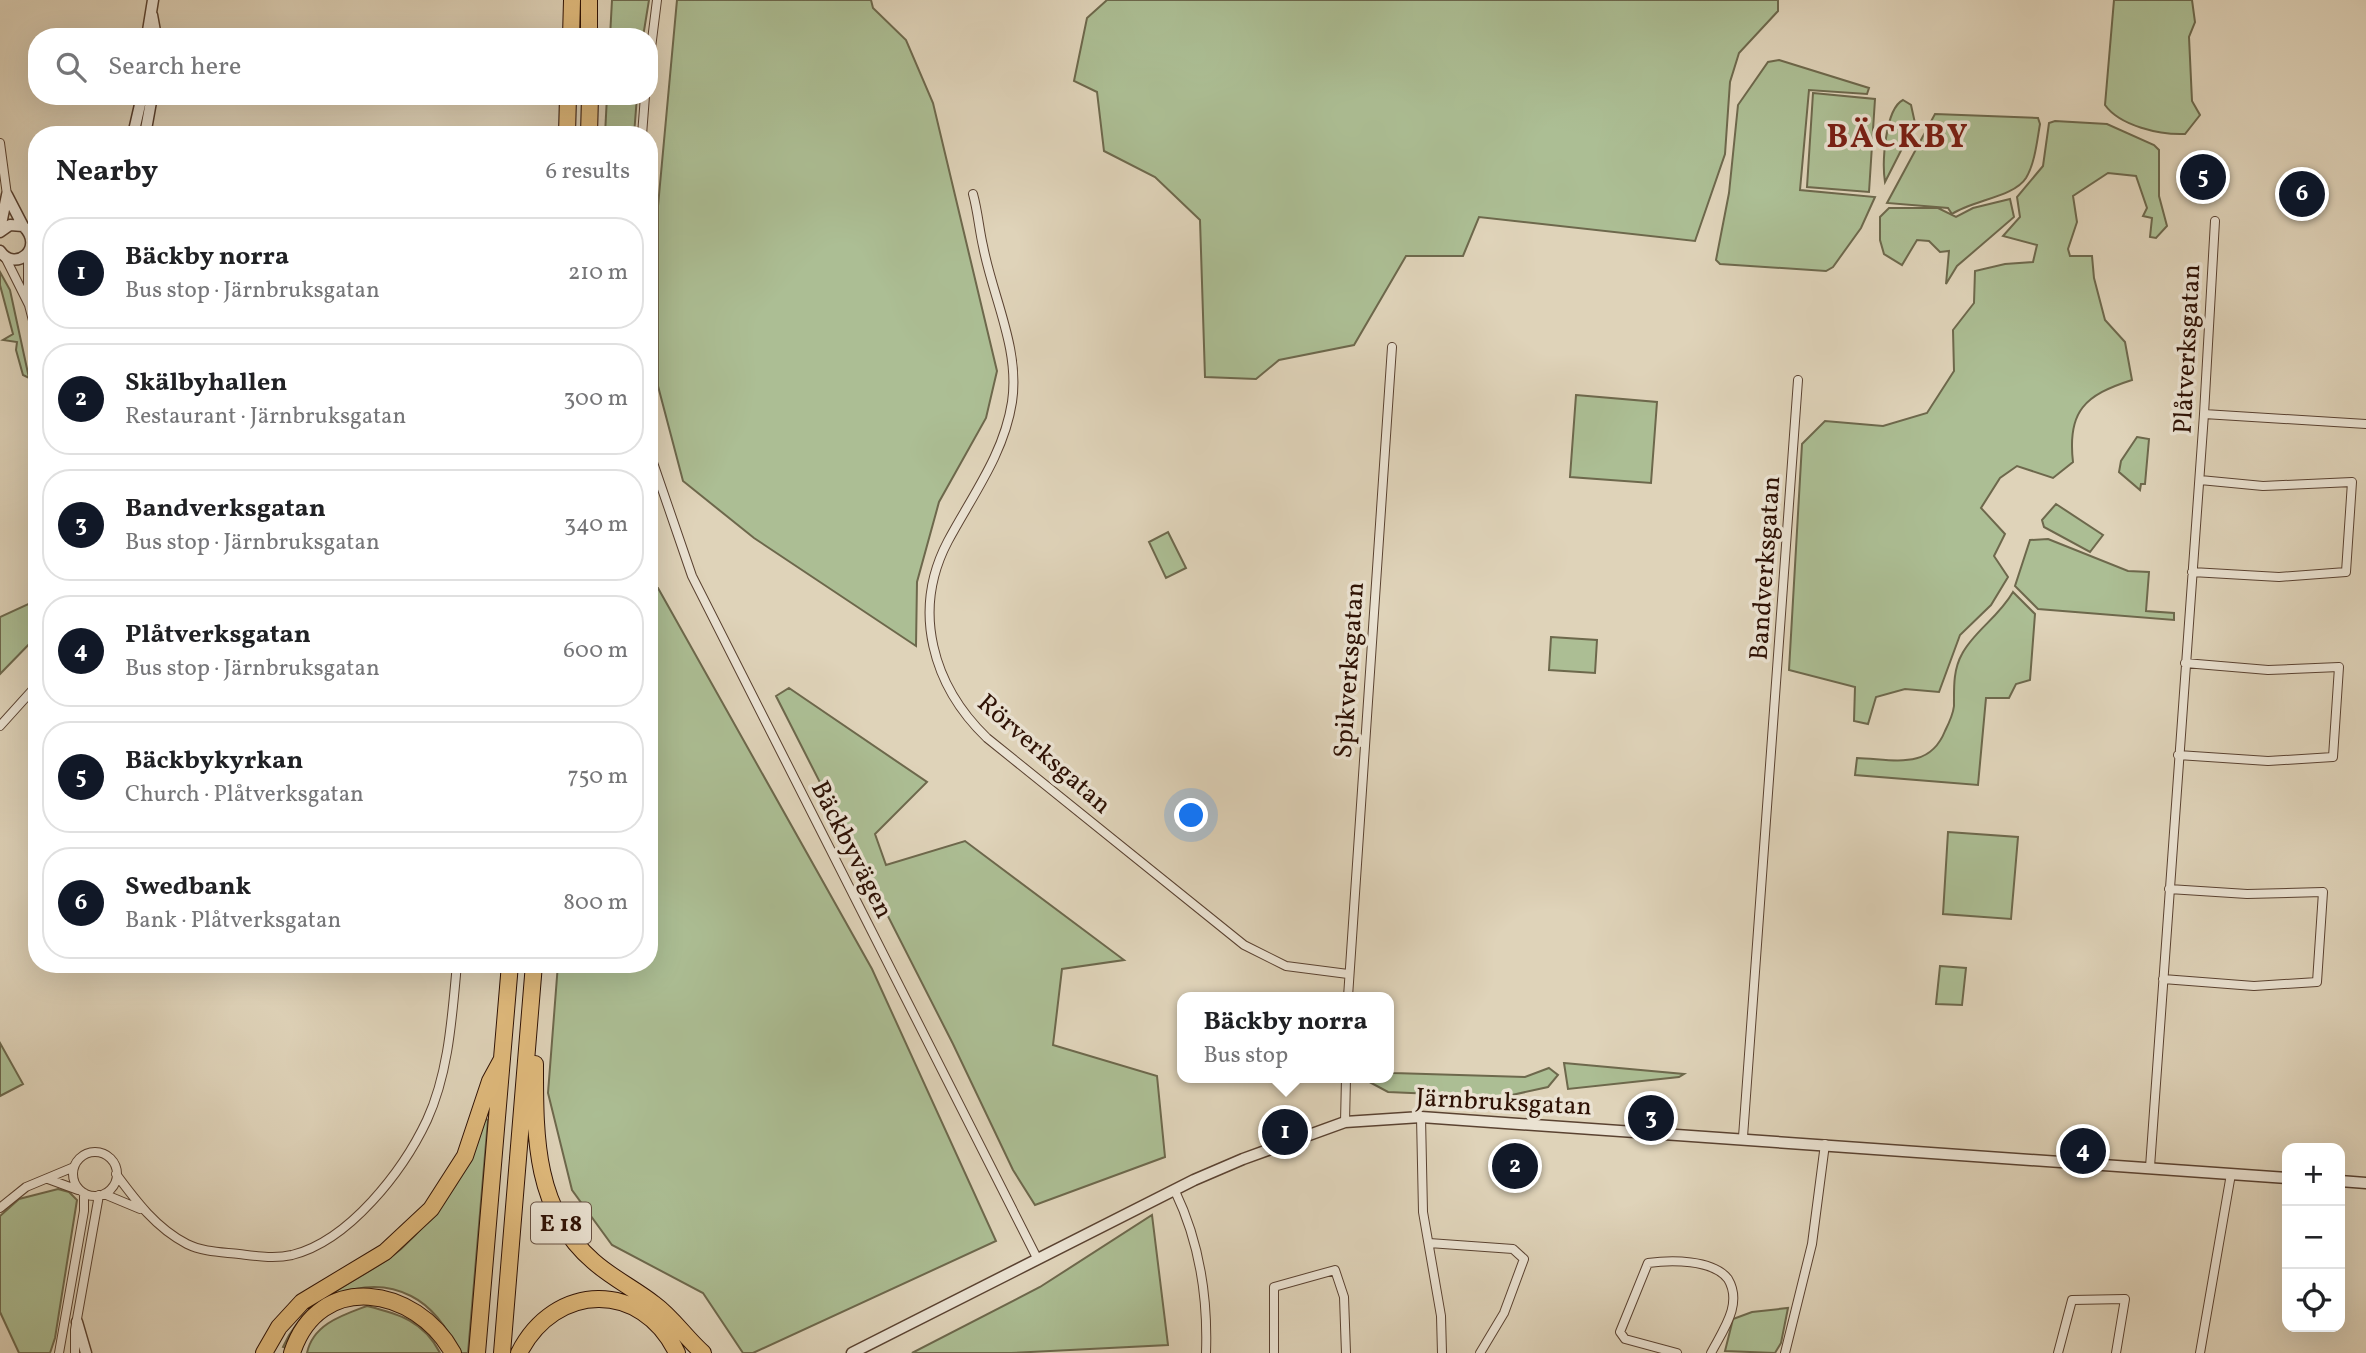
<!DOCTYPE html>
<meta charset="utf-8">
<style>
body{margin:0;font-family:Vollkorn,serif;background:#f6f6f6;color:#202124}
.controls{position:absolute;right:21px;bottom:21px;display:grid;overflow:hidden;border-radius:14px;box-shadow:0 7px 28px #0002}
.controls button{width:63px;height:63px;display:grid;place-items:center;padding:0;border:0;border-bottom:2px solid #e0e0e0;background:#fff;color:#202124;font:35px sans-serif}
.you{position:absolute;left:1192px;top:816px;width:24px;height:24px;margin:-18px;border:5px solid #fff;border-radius:50%;background:#1a73e8;box-shadow:0 0 0 10px #1a73e833}
.badge{display:grid;place-items:center;width:46px;height:46px;border-radius:50%;background:#111827;color:#fff;font-size:23px;font-weight:700}
.pin{position:absolute;translate:-50% -50%;border:4px solid #fff;box-shadow:0 2px 7px #0006}
.popup{position:absolute;left:1177px;top:992px;width:217px;height:91px;box-sizing:border-box;display:grid;place-content:center;border-radius:14px;background:#fff;filter:drop-shadow(0 2px 5px #0005);font-size:23px;white-space:nowrap;color:#757577}
.popup b{font-size:26px;color:#202124}
.popup::after{content:'';position:absolute;left:50%;top:100%;margin-left:-14px;border:14px solid transparent;border-top-color:#fff}
.list{margin:0;padding:0;list-style:none}
h2{display:flex;justify-content:space-between;align-items:center;height:91px;margin:0;padding:0 28px;font-size:30px}
h2 small{font-size:23px;font-weight:400;color:#757577}
.list li{display:grid;grid-template-columns:46px 1fr auto;gap:21px;align-items:center;box-sizing:border-box;height:112px;margin:0 14px 14px;padding:0 14px;border:2px solid #e0e0e0;border-radius:28px}
.list b{display:block;font-size:26px;white-space:nowrap}
.list p{margin:0;font-size:23px;white-space:nowrap;color:#757577}
.list em{font-size:23px;font-style:normal;color:#757577}
.icon{flex:none;width:38px;height:38px;fill:none;stroke:currentColor;stroke-width:2;stroke-linecap:round;stroke-linejoin:round}
.map{position:relative;flex:none;width:2366px;height:1353px;overflow:hidden}
.search{position:absolute;background:#fff;box-shadow:0 7px 28px #0002;left:28px;top:28px;width:630px;height:77px;display:flex;align-items:center;gap:18px;box-sizing:border-box;padding:0 24px;border-radius:28px;color:#757577;font-size:26px}
.panel{position:absolute;background:#fff;box-shadow:0 7px 28px #0002;left:28px;top:126px;width:630px;height:847px;border-radius:28px}
.map>svg:first-child{display:block}
.green{fill:#acbe94;stroke:#6d684c;stroke-width:2}
.lines{fill:none;stroke-linecap:round;stroke-linejoin:round}
.minor-casing{stroke:#5a4231;stroke-width:10}
.tertiary-casing{stroke:#5a4231;stroke-width:13}
.motorway-casing{stroke:#2e1104;stroke-width:18}
.minor{stroke:#eae2d2;stroke-width:8}
.tertiary{stroke:#eae2d2;stroke-width:10}
.motorway{stroke:#e0ba7c;stroke-width:16}
.labels{text-anchor:middle;stroke-width:7;stroke-linejoin:round;paint-order:stroke}
.shield{fill:#eae2d2;stroke:#665042;stroke-width:2}
.shield-label{font-size:24px;font-weight:bold;fill:#2e1104}
.street-label{font-size:26px;fill:#2e1104;stroke:#eae2d2}
.district-label{font-size:33px;font-weight:bold;letter-spacing:2px;fill:#7a1f14;stroke:#eae2d2}
</style>
<div class="map">
<svg width="2366" height="1353" viewBox="0 0 2366 1353">
<rect width="100%" height="100%" fill="#dfd3b9"/>
<filter id="stains"><feTurbulence type="fractalNoise" baseFrequency=".00286" numOctaves="4"/><feColorMatrix values="0 0 0 0 .2 0 0 0 0 .09 0 0 0 0 .02 0 0 0 .5 -.17"/></filter>
<radialGradient id="worn" r=".72"><stop offset=".6" stop-color="#630" stop-opacity="0"/><stop offset="1" stop-color="#630" stop-opacity=".3"/></radialGradient>
<!-- green -->
<path class="green" d="M612,0H649L643,37H610Z
M677,0H871L873,8L906,40L933,103L997,371L986,418L939,502L917,582L916,646L754,538L683,481L658,386V206Z
M1107,0H1778V11L1739,53L1730,82L1725,154L1695,241L1479,217L1463,256H1406L1354,345L1279,360L1256,379L1205,377L1200,220L1155,177L1104,151L1097,92L1074,81L1087,18Z
M2114,0H2192L2195,22L2189,37L2192,101L2200,115L2185,134C2160,135 2120,126 2105,105Z
M1779,60L1869,88L1867,94L1809,90L1800,190L1875,197L1861,228L1833,267L1826,271L1720,264L1716,260L1729,193L1738,105L1768,62Z
M1813,93L1875,99L1869,192L1807,187Z
M607,96H637L634,135H605Z
M1903,100L1911,105L1915,123L1885,182C1882,163 1885,109 1903,100Z
M1935,114L2038,118L2040,124C2037,141 2035,163 2026,178C2014,197 1973,200 1952,214L1948,208L1887,203Z
M2055,121L2107,124L2154,145L2159,150V196L2167,226L2156,238L2150,237L2152,218L2143,216L2147,208L2136,176L2108,173L2073,196L2077,222L2068,249L2070,256H2092L2094,278L2105,320L2125,342L2132,380C2085,395 2067,411 2073,462L2053,478L2017,466L2000,478L1981,508L2005,534L1994,556L2008,577L1991,605L1960,635L1939,692L1905,689L1876,697L1868,724L1854,721L1855,687L1789,670L1802,444L1825,421L1883,426L1927,413L1954,371L1953,330L1974,303L1975,271L2005,264L2033,262L2037,245L2003,236L2020,217L2017,197L2043,166L2049,123Z
M2010,199L2014,217L1957,266L1946,284L1949,251L1940,252L1929,241L1917,240L1902,265L1884,254L1880,240V217L1889,208H1938L1956,217L1973,208Z
M0,272L10,290L29,378L23,375L16,350L17,342L3,340L13,334L0,285Z
M1576,395L1657,402L1651,483L1570,477Z
M2137,437L2149,439L2145,484H2141L2140,490L2119,472L2121,461Z
M2056,504L2103,535L2090,552L2044,527L2042,520Z
M1168,532L1186,568L1166,578L1149,542Z
M2048,539L2128,571L2149,572L2146,611L2174,613V620L2038,609L2015,586L2030,540Z
M658,588L872,969L996,1241L753,1353H743L703,1293L612,1245L572,1190L548,1093L558,964H649V589Z
M2013,592L2035,614L2030,680L2016,684L2009,698H1986L1978,785L1855,775L1857,758C1893,759 1929,771 1945,731C1949,723 1953,715 1954,706C1954,688 1953,670 1962,654C1974,631 1998,618 2013,592Z
M37,600V636L0,674V617Z
M1551,637L1597,640L1595,673L1549,670Z
M789,688L927,782L875,834L886,865L965,841L1124,960L1062,969L1053,1045L1157,1076L1165,1157L1035,1205L1013,1170L953,1044L776,696Z
M1948,832L2018,837L2011,919L1943,914Z
M1940,966L1966,968L1962,1005L1936,1004Z
M0,1043L23,1084L0,1096Z
M1564,1063L1684,1074L1679,1077L1568,1089Z
M1549,1068L1558,1075L1548,1087L1503,1097L1388,1092L1362,1078H1388V1069L1393,1073L1525,1077Z
M485,1119L488,1120L468,1353H459C449,1331 433,1307 411,1296C363,1271 305,1301 286,1348L283,1347C307,1293 360,1284 401,1249C442,1212 464,1170 485,1119Z
M58,1189L69,1192L77,1200L55,1338L50,1353H19L0,1312V1216L19,1199Z
M1152,1215L1168,1345L1011,1353H912L1040,1287Z
M367,1306C399,1314 424,1321 440,1353H307C313,1324 343,1315 367,1306Z
M1788,1308L1781,1343L1775,1353L1725,1351L1733,1319L1752,1312Z"/>
<g class="lines">
<defs>
<path id="minor" d="M649,64L657,0
M642,135L645,96
M0,143L7,195
M973,194C978,212 979,229 983,246C993,298 1020,349 1012,402C1004,454 972,496 948,541C911,611 933,686 987,738L1244,945L1286,966L1348,974
M28,254V302
M5,257L29,305L37,336
M2204,414L2366,424
M649,451L692,576L1037,1258
M2192,572L2279,577L2346,572L2352,482L2263,486L2200,480
M0,726L37,685
M2178,755L2268,761L2333,757L2339,667L2268,670L2185,663
M2163,979L2254,986L2317,982L2323,892L2247,894L2169,889
M1348,997L1392,347
M1421,1117L1423,1212L1441,1316L1442,1353
M1345,1122L1346,1078
M1743,1137L1798,380
M73 1174a22 22 0 1 1 44 0a22 22 0 1 1-44 0Z
M2150,1167L2204,414L2215,221
M116,1174C136,1201 156,1228 187,1244C203,1252 222,1252 239,1254C256,1256 274,1259 292,1255C349,1241 403,1171 427,1120C449,1072 452,1016 457,964
M48,1179L78,1190
M1175,1191C1199,1241 1208,1297 1206,1353
M104,1194L140,1209
M0,1208L26,1187L74,1167
M1429,1243L1513,1249L1524,1259L1504,1313L1480,1353
M59,1353L84,1211V1193
M75,1353V1330L99,1195
M1274,1353V1287L1335,1270L1344,1297L1346,1353
M1677,1353L1625,1339L1620,1332L1648,1263C1670,1260 1713,1259 1728,1279C1743,1304 1723,1330 1711,1353
M1785,1353L1812,1244L1825,1144
M2058,1353L2072,1300L2125,1299L2116,1353
M2200,1353L2231,1174"/>
<path id="tertiary" d="M152,15L156,37
M147,37L153,0
M133,135L142,96
M145,135L152,96
M7,195L23,226
M0,229L7,195
M0,232L10,225L23,226C46,248 15,273 0,251
M2340,1181L2366,1183
M77,1322L86,1353
M852,1353L1194,1180L1243,1159L1345,1122L1421,1117L2287,1178"/>
<path id="motorway" d="M589,0V37
M571,37L572,0
M567,135L568,96
M589,135L590,96
M535,1064C535,1136 534,1210 593,1261C612,1278 635,1289 654,1304C673,1318 686,1338 703,1353
M264,1353L279,1327L302,1302L385,1252L431,1209L465,1156L490,1081L502,1059
M292,1353C319,1270 416,1286 453,1353
M477,1353L510,964
M502,1353L534,964
M519,1353C555,1282 642,1280 677,1353"/>
</defs>
<!-- minor casing -->
<use href="#minor" class="minor-casing"/>
<!-- tertiary casing -->
<use href="#tertiary" class="tertiary-casing"/>
<!-- motorway casing -->
<use href="#motorway" class="motorway-casing"/>
<!-- minor -->
<use href="#minor" class="minor"/>
<!-- tertiary -->
<use href="#tertiary" class="tertiary"/>
<!-- motorway -->
<use href="#motorway" class="motorway"/>
</g>
<g class="labels">
<!-- shield labels -->
<rect class="shield" x="531" y="1202.5" width="60" height="41" rx="5"/>
<g class="shield-label">
<text x="561" y="1231">E 18</text>
</g>
<!-- street labels -->
<g class="street-label">
<text transform="translate(2186 349) rotate(-87)" y="9">Plåtverksgatan</text>
<text transform="translate(1764 568) rotate(-86)" y="9">Bandverksgatan</text>
<text transform="translate(1348 670) rotate(-86)" y="9">Spikverksgatan</text>
<text transform="translate(1045 753) rotate(41)" y="9">Rörverksgatan</text>
<text transform="translate(853 849) rotate(63)" y="9">Bäckbyvägen</text>
<text transform="translate(1504 1101) rotate(3)" y="9">Järnbruksgatan</text>
</g>
<!-- district labels -->
<g class="district-label">
<text x="1898" y="147">BÄCKBY</text>
</g>
</g>
<rect width="100%" height="100%" filter="url(#stains)"/>
<rect width="100%" height="100%" fill="url(#worn)"/>
</svg>
<div class="controls">
<button>+</button>
<button>−</button>
<button><svg class="icon" aria-label="locate" viewBox="0 0 24 24"><circle cx="12" cy="12" r="6"/><path d="M12 2v4M12 18v4M2 12h4M18 12h4"/></svg></button>
</div>
<div class="you"></div>
<div class="pin badge" style="left:1285px;top:1132px">1</div>
<div class="popup"><b>Bäckby norra</b>Bus stop</div>
<div class="pin badge" style="left:1515px;top:1166px">2</div>
<div class="pin badge" style="left:1651px;top:1118px">3</div>
<div class="pin badge" style="left:2083px;top:1151px">4</div>
<div class="pin badge" style="left:2203px;top:177px">5</div>
<div class="pin badge" style="left:2302px;top:194px">6</div>
<div class="search"><svg class="icon" aria-label="search" viewBox="0 0 24 24"><circle cx="10" cy="10" r="6"/><path d="M15 15l6 6"/></svg>Search here</div>
<section class="panel">
<h2>Nearby<small>6 results</small></h2>
<ul class="list">
<li><span class="badge">1</span><div><b>Bäckby norra</b><p>Bus stop · Järnbruksgatan</p></div><em>210 m</em></li>
<li><span class="badge">2</span><div><b>Skälbyhallen</b><p>Restaurant · Järnbruksgatan</p></div><em>300 m</em></li>
<li><span class="badge">3</span><div><b>Bandverksgatan</b><p>Bus stop · Järnbruksgatan</p></div><em>340 m</em></li>
<li><span class="badge">4</span><div><b>Plåtverksgatan</b><p>Bus stop · Järnbruksgatan</p></div><em>600 m</em></li>
<li><span class="badge">5</span><div><b>Bäckbykyrkan</b><p>Church · Plåtverksgatan</p></div><em>750 m</em></li>
<li><span class="badge">6</span><div><b>Swedbank</b><p>Bank · Plåtverksgatan</p></div><em>800 m</em></li>
</ul>
</section>
</div>
